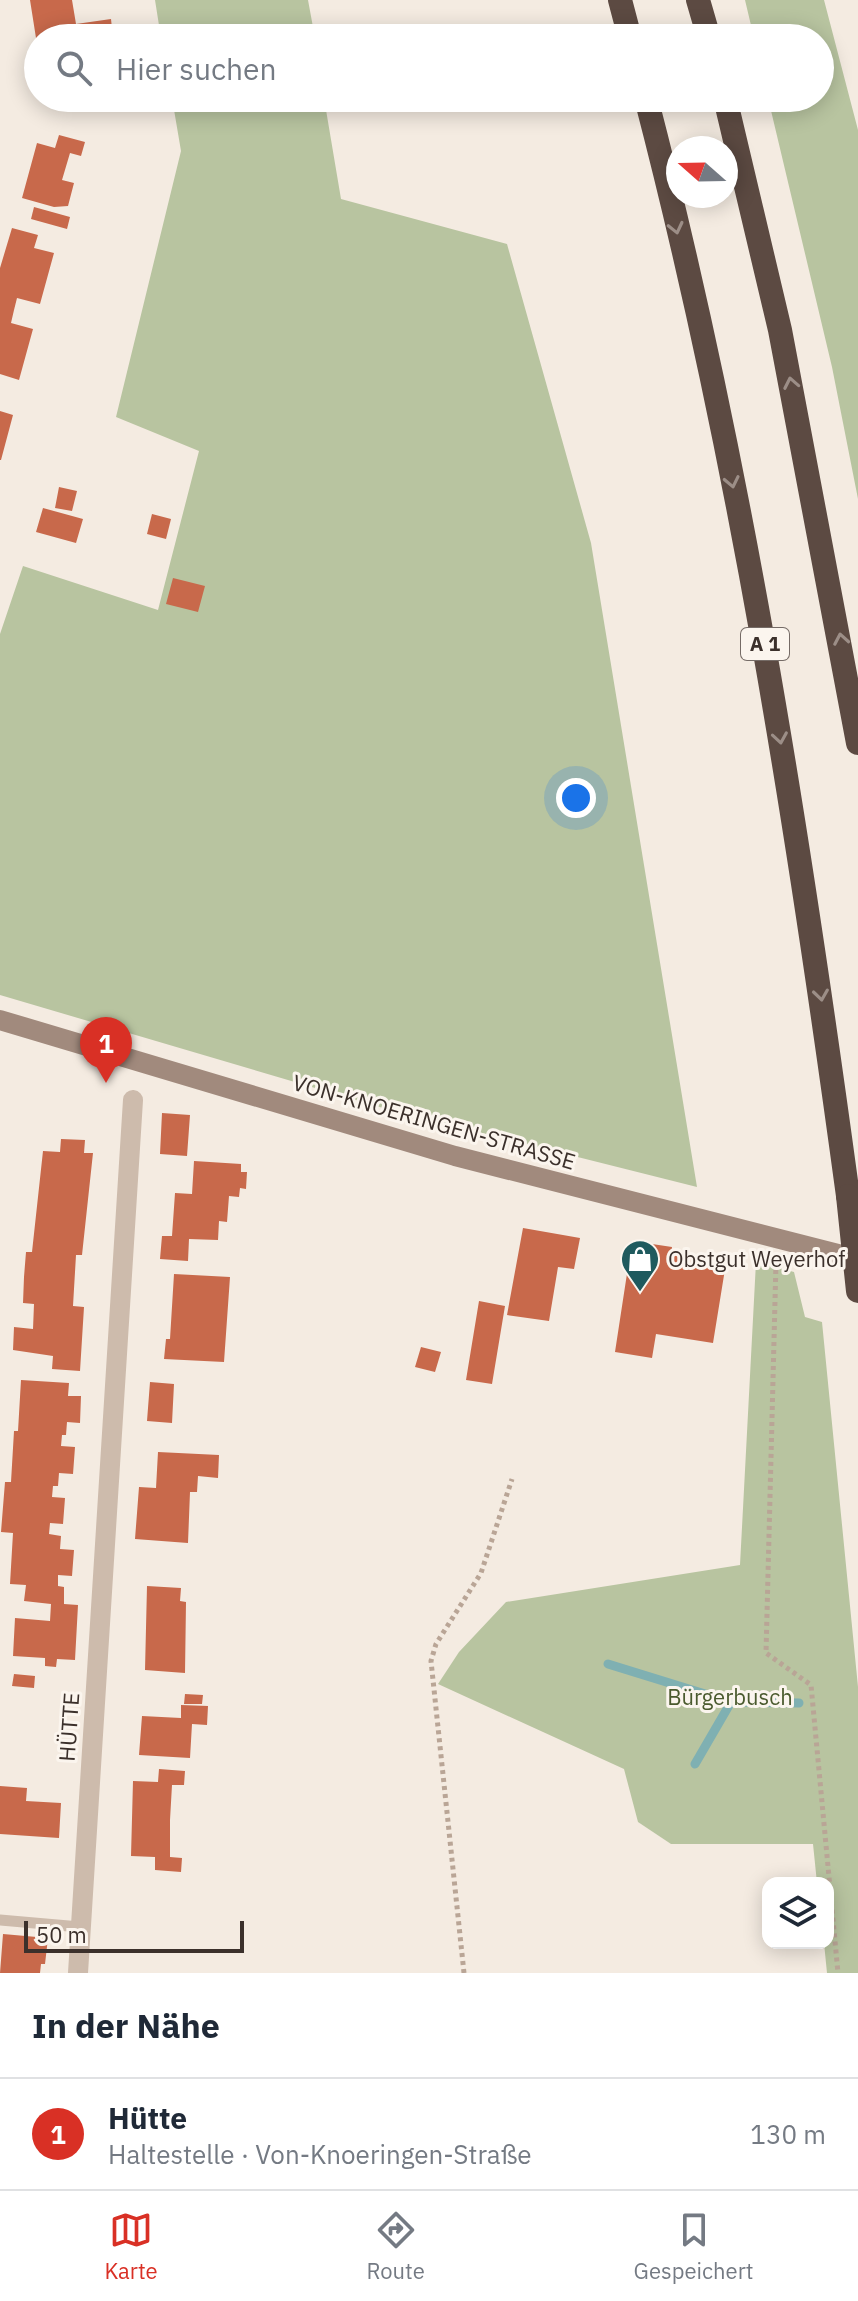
<!DOCTYPE html>
<html lang="de">
<meta charset="utf-8">
<style>
body{margin:0;font-family:"IBM Plex Sans",sans-serif;background:#f6f6f7;color:#1f2937}
.controls{position:absolute;right:24px;bottom:24px;display:grid;overflow:hidden;border-radius:16px;box-shadow:0 4px 20px #0003}
.controls button{width:72px;height:72px;display:grid;place-items:center;padding:0;border:0;border-bottom:2px solid #e0e1e3;background:#fff;color:#1f2937;font:40px sans-serif}
.compass{position:absolute;left:666px;top:136px;width:72px;height:72px;border-radius:50%;background:#fff;box-shadow:0 4px 20px #0003;rotate:290deg}
.scale{position:absolute;left:24px;bottom:20px;width:220px;box-sizing:border-box;padding-left:8px;border:4px solid #3b302b;border-top:0;font-size:22px;line-height:28px;white-space:nowrap;color:#3b302b;-webkit-text-stroke:6px #fbf5ee;paint-order:stroke}
.you{position:absolute;left:576px;top:798px;width:28px;height:28px;margin:-20px;border:6px solid #fff;border-radius:50%;background:#1a73e8;box-shadow:0 0 0 12px #1a73e833}
.badge{display:grid;place-items:center;width:52px;height:52px;border-radius:50%;background:#d93025;color:#fff;font-size:26px;font-weight:700}
.pin{position:absolute;translate:-50% -66px;filter:drop-shadow(0 2px 4px #0008)}
.pin::after{content:'';position:absolute;top:42px;width:28px;height:24px;background:inherit;clip-path:polygon(0 0,100% 0,50% 100%)}
.list{margin:0;padding:0;list-style:none}
h2{display:flex;justify-content:space-between;align-items:center;height:104px;margin:0;padding:0 32px;font-size:34px}
h2 small{font-size:26px;font-weight:400;color:#747a83}
.list li{display:grid;grid-template-columns:52px 1fr auto;gap:24px;align-items:center;box-sizing:border-box;height:112px;padding:0 32px;border-top:2px solid #e0e1e3}
.list b{display:block;font-size:30px;white-space:nowrap}
.list p{margin:0;font-size:26px;white-space:nowrap;color:#747a83}
.list em{font-size:26px;font-style:normal;color:#747a83}
.icon{flex:none;width:44px;height:44px;fill:none;stroke:currentColor;stroke-width:2;stroke-linecap:round;stroke-linejoin:round}
.map{position:relative;flex:none;width:858px;height:1973px;overflow:hidden}
.search{position:absolute;background:#fff;box-shadow:0 4px 20px #0003;left:24px;right:24px;top:24px;height:88px;display:flex;align-items:center;gap:20px;box-sizing:border-box;padding:0 28px;border-radius:44px;color:#747a83;font-size:30px}
.sheet{height:216px;background:#fff}
nav{display:flex;justify-content:space-around;align-items:center;box-sizing:border-box;height:112px;border-top:2px solid #e0e1e3;background:#fff;font-size:22px;color:#747a83}
nav a{display:grid;justify-items:center;gap:4px}
nav .on{color:#d93025}
.map>svg:first-child{display:block}
.green{fill:#b8c4a0}
.lines{fill:none;stroke-linecap:round;stroke-linejoin:round}
.stream{stroke:#7fb0b2;stroke-width:9}
.building{fill:#c8694b}
.path{stroke:#b9a596;stroke-width:5;stroke-dasharray:4 4;stroke-linecap:butt}
.service{stroke:#cdbbac;stroke-width:11}
.minor{stroke:#cdbbac;stroke-width:20}
.secondary{stroke:#a18a7d;stroke-width:20}
.motorway{stroke:#5c4a42;stroke-width:24}
.motorway-bridge{stroke:#5c4a42;stroke-width:24}
.oneway{stroke:#9c8e87}
.labels{text-anchor:middle;stroke-width:6;stroke-linejoin:round;paint-order:stroke}
.shield{fill:#fbf5ee;stroke:#756b66;stroke-width:2}
.shield-label{font-size:20px;font-weight:bold;fill:#3b302b}
.street-label{font-size:22px;fill:#3b302b;stroke:#fbf5ee}
.poi-label{font-size:22px;fill:#3b302b;stroke:#fbf5ee;text-anchor:start}
.park-label{font-size:22px;fill:#4a5a2e;stroke:#fbf5ee}
</style>
<div class="map">
<svg width="858" height="1973" viewBox="0 0 858 1973">
<rect width="100%" height="100%" fill="#f4ebe1"/>
<!-- green -->
<path class="green" d="M155,0H308L315,38H161Z
M745,0H824L858,130V499L832,367L768,98H820V38H754Z
M172,98H324L341,199L507,244L591,543L697,1187L383,1108L0,995V634L23,566L158,610L199,451L116,417L181,151Z
M756,1262L794,1272L805,1317L822,1322L858,1687V1973H827L824,1943H828V1883H817L813,1844H671L638,1822L624,1769L438,1684L459,1652L506,1602L740,1565Z"/>
<g class="lines">
<!-- stream -->
<path class="stream" d="M608,1664L731,1702L799,1703
M695,1764L731,1702"/>
</g>
<!-- building -->
<path class="building" d="M30,0H72L76,24L111,19L113,38H36Z
M59,135L85,142L81,156L70,153L62,180L74,183L68,206L54,207L22,198L37,143L55,148Z
M34,207L70,217L67,229L31,219Z
M12,228L38,235L34,248L54,253L40,304L17,298L14,310L11,323L33,329L19,380L0,374V268Z
M0,411L13,415L1,460H0Z
M59,487L77,491L72,511L55,508Z
M43,508L83,519L76,543L36,532Z
M152,514L171,519L166,539L147,534Z
M173,578L205,586L198,612L166,604Z
M162,1113L190,1115L187,1156L160,1154Z
M61,1139L85,1140L84,1153H93L82,1255H76L73,1306L84,1307L80,1371L52,1369L53,1356L13,1350L14,1327L33,1329L34,1304L23,1303L24,1277L26,1252H32L43,1151L60,1152Z
M194,1161L241,1164V1172H247L246,1189L240,1188L239,1197L229,1196L227,1222L219,1221L218,1240L189,1239L188,1261L160,1259L162,1236H172L175,1193L192,1194Z
M523,1228L580,1238L574,1269L558,1267L549,1321L507,1315Z
M632,1241L672,1247L671,1255L726,1263L713,1343L656,1334L652,1358L615,1352Z
M174,1274L230,1277L224,1362L164,1359L166,1339H170Z
M479,1301L505,1306L492,1384L466,1380Z
M421,1347L441,1352L435,1372L415,1367Z
M21,1380L69,1383L68,1396H81L80,1423L67,1422L66,1435H62L61,1446L75,1447L73,1474L59,1473L58,1486H53L52,1497L65,1498L63,1524L50,1523L49,1534L61,1536L60,1549L74,1550L72,1576L58,1575V1586L64,1587V1604L78,1605L75,1660L57,1659L56,1667L45,1666V1658L13,1656L15,1618L50,1621L51,1604L24,1601L26,1585L10,1584L13,1533L1,1532L5,1482H11L14,1431H18Z
M150,1382L174,1384L172,1423L147,1421Z
M158,1452L219,1455L218,1478L198,1476L197,1492H190L188,1543L135,1539L139,1487L156,1488Z
M147,1586L181,1588L180,1601L186,1602L185,1673L145,1670Z
M14,1674L35,1676L34,1688L12,1686Z
M185,1694L203,1695L202,1704H184Z
M181,1705L208,1706L207,1725L192,1724L190,1758L139,1755L142,1716L181,1718Z
M159,1769L185,1771L184,1785H172L170,1820V1857L182,1858L181,1872L155,1870V1857L131,1856L133,1781L158,1782Z
M0,1786L27,1788L26,1801L61,1803L59,1838L0,1834Z
M3,1934L48,1938L45,1964H41L40,1973H0Z"/>
<g class="lines">
<!-- path -->
<path class="path" d="M776,1262L766,1653L811,1685L838,1973
M464,1973L431,1661L436,1644L481,1573L512,1479"/>
<!-- service -->
<path class="service" d="M0,1920L80,1927"/>
<!-- minor -->
<path class="minor" d="M78,1973L133,1100"/>
<!-- secondary -->
<path class="secondary" d="M0,1020L455,1156L858,1259"/>
<!-- motorway -->
<path class="motorway" d="M620,0L630,38
M698,0L709,38
M646,98C740,459 798,827 848,1196
M725,98L780,330L858,743"/>
<!-- motorway-bridge -->
<path class="motorway-bridge" d="M848,1196L858,1291"/>
</g>
<!-- one-way arrows -->
<defs><path id="oneway-chevron" d="M-2-3.5L2.5 0L-2 3.5" fill="none" stroke-width="1.6" stroke-linecap="round" stroke-linejoin="round" transform="scale(2)"/></defs>
<g class="oneway">
<use href="#oneway-chevron" transform="translate(676 228) rotate(77)"/>
<use href="#oneway-chevron" transform="translate(791 383) rotate(-101)"/>
<use href="#oneway-chevron" transform="translate(732 482) rotate(78)"/>
<use href="#oneway-chevron" transform="translate(841 639) rotate(-100)"/>
<use href="#oneway-chevron" transform="translate(780 738) rotate(81)"/>
<use href="#oneway-chevron" transform="translate(821 995) rotate(82)"/>
</g>
<!-- icons -->
<defs>
<symbol id="shop-pin" viewBox="-11 -11 22 30"><path d="M0 17L-7.5 6A9.5 9.5 0 1 1 7.5 6Z" fill="#1f5a5e" stroke="#fbf5ee"/><path d="M-5-2.5h2.3a2.7 3.5 0 0 1 5.4 0H5L5.5 6h-11ZM-1.5-2.5h3a1.5 2.3 0 0 0-3 0Z" fill="#fff"/></symbol>
</defs>
<g fill-rule="evenodd">
<use href="#shop-pin" x="618" y="1237" width="44" height="60"/>
</g>
<g class="labels">
<!-- shield labels -->
<rect class="shield" x="741" y="628" width="48" height="32" rx="6"/>
<g class="shield-label">
<text x="765" y="651">A 1</text>
</g>
<!-- street labels -->
<g class="street-label">
<text transform="translate(434 1122) rotate(16)" y="8">VON-KNOERINGEN-STRASSE</text>
<text transform="translate(69 1727) rotate(-86)" y="8">HÜTTE</text>
</g>
<!-- poi labels -->
<g class="poi-label">
<text x="668" y="1267">Obstgut Weyerhof</text>
</g>
<!-- park labels -->
<g class="park-label">
<text x="730" y="1705">Bürgerbusch</text>
</g>
</g>
</svg>
<div class="controls">
<button><svg class="icon" aria-label="layers" viewBox="0 0 24 24"><path d="M12 4l9 5-9 5-9-5zM3 14l9 5 9-5"/></svg></button>
</div>
<svg class="compass" viewBox="-18 -18 36 36"><path d="M0-13l5 13h-10z" fill="#e53935"/><path d="M0 13l5-13h-10z" fill="#747a83"/></svg>
<div class="scale">50 m</div>
<div class="you"></div>
<div class="pin badge" style="left:106px;top:1083px">1</div>
<div class="search"><svg class="icon" aria-label="search" viewBox="0 0 24 24"><circle cx="10" cy="10" r="6"/><path d="M15 15l6 6"/></svg>Hier suchen</div>
</div>
<section class="sheet">
<h2>In der Nähe<small></small></h2>
<ul class="list">
<li><span class="badge">1</span><div><b>Hütte</b><p>Haltestelle · Von-Knoeringen-Straße</p></div><em>130 m</em></li>
</ul>
</section>
<nav>
<a class="on"><svg class="icon" aria-label="map" viewBox="0 0 24 24"><path d="M3 6l6-2 6 2 6-2v14l-6 2-6-2-6 2zM9 4v14M15 6v14"/></svg>Karte</a>
<a><svg class="icon" aria-label="directions" viewBox="0 0 24 24"><path d="M12 3l9 9-9 9-9-9zM9 14v-3h6M13 9l2 2-2 2"/></svg>Route</a>
<a><svg class="icon" aria-label="saved" viewBox="0 0 24 24"><path d="M7 4h10v16l-5-4-5 4z"/></svg>Gespeichert</a>
</nav>
